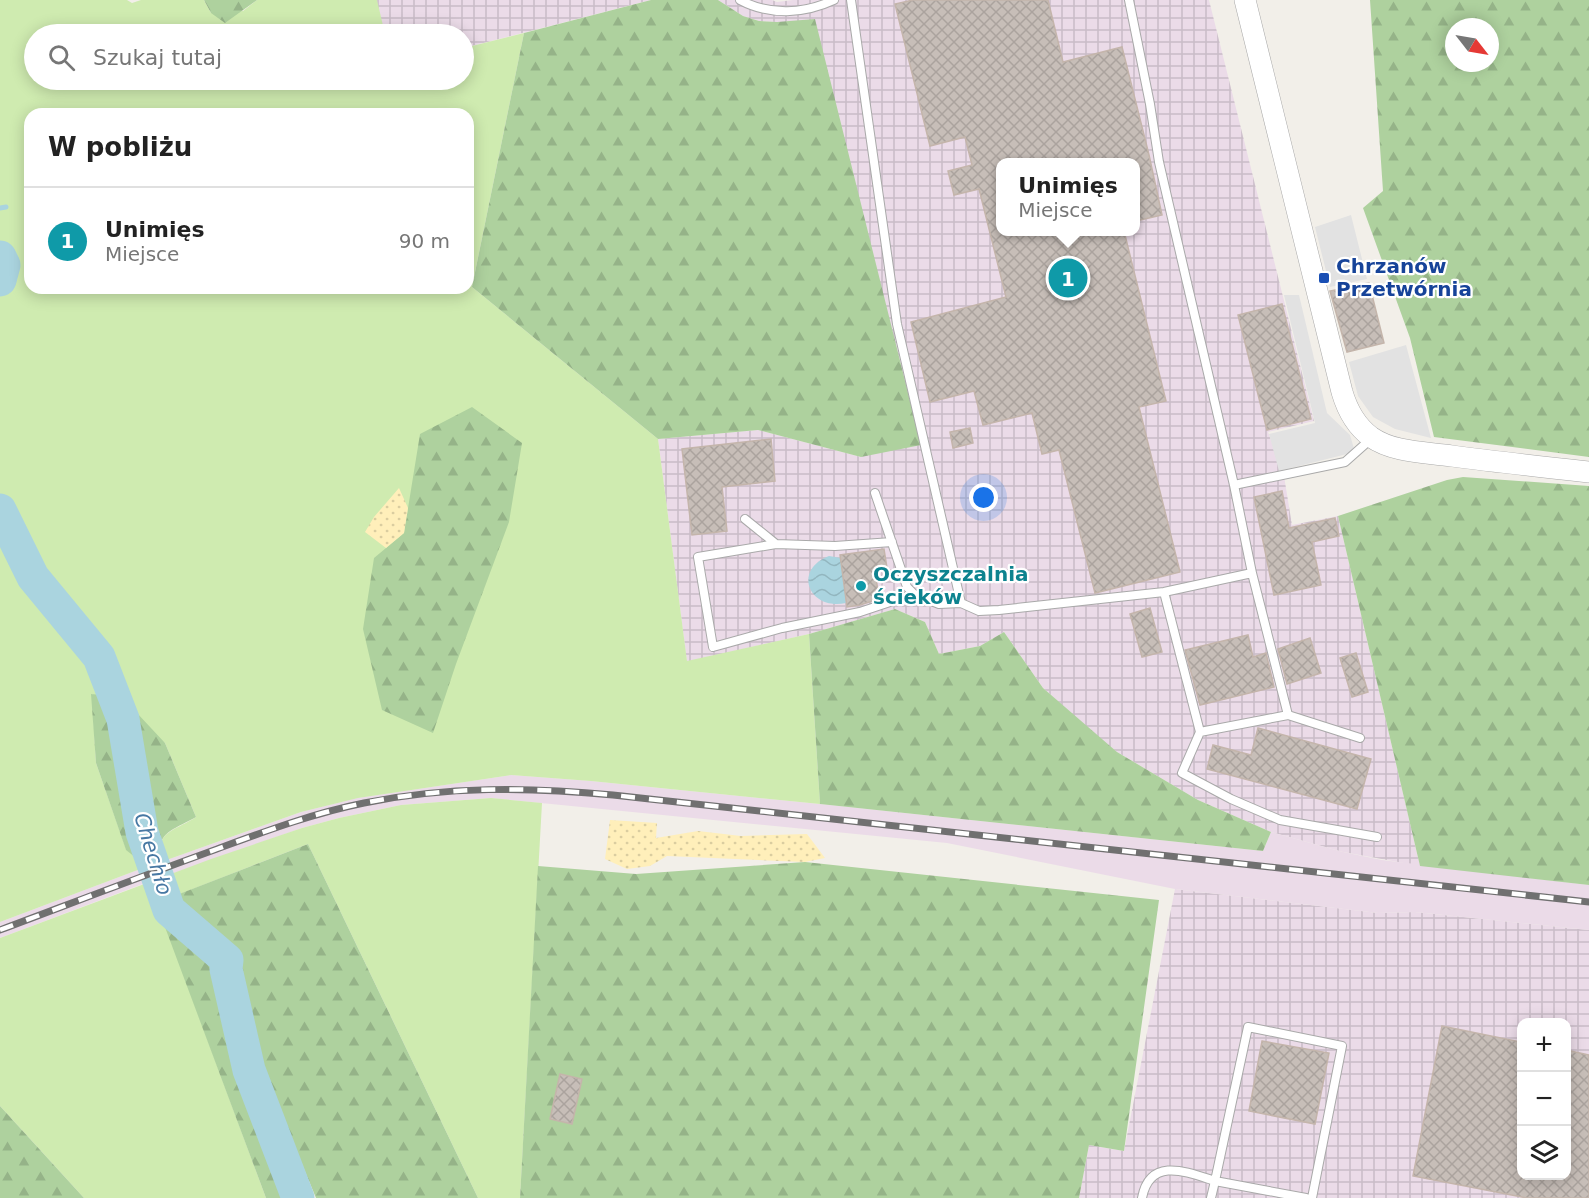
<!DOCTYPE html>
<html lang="pl">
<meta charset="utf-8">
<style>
body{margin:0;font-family:"DejaVu Sans",sans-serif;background:#f6f6f6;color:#222}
.controls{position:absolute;right:18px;bottom:18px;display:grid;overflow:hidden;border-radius:12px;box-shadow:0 3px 15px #0003}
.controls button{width:54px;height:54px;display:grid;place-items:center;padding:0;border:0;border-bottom:2px solid #e0e0e0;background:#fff;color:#222;font:30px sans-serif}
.compass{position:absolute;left:1445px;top:18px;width:54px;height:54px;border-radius:50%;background:#fff;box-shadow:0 3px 15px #0003;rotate:121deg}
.you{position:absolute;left:984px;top:498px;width:21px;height:21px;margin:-15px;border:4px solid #fff;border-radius:50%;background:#1a73e8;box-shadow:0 0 0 9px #1a73e833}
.badge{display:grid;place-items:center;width:39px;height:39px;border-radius:50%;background:#db2777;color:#fff;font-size:20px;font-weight:700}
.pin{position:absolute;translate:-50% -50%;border:3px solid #fff;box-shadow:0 2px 6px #0006}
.popup{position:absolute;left:996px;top:158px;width:144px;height:78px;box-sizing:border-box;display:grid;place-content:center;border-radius:12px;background:#fff;filter:drop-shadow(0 2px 4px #0005);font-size:20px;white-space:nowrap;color:#767676}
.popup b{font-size:22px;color:#222}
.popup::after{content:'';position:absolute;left:50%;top:100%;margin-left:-12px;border:12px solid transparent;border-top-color:#fff}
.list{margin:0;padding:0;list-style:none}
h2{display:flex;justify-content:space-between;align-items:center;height:78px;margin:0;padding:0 24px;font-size:26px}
h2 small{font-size:20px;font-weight:400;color:#767676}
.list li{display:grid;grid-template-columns:39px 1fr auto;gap:18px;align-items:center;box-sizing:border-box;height:108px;padding:0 24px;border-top:2px solid #e0e0e0}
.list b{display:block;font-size:22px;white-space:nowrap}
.list p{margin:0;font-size:20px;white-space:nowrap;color:#767676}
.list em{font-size:20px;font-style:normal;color:#767676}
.icon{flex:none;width:33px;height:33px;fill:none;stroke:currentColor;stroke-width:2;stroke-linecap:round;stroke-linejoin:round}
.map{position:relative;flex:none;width:1589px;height:1198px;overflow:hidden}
.search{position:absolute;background:#fff;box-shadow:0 3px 15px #0003;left:24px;top:24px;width:450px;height:66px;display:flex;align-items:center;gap:15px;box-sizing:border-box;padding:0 21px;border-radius:33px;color:#767676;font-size:22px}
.panel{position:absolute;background:#fff;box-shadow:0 3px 15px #0003;left:24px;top:108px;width:450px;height:186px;border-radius:18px}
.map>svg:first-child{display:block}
.industrial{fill:url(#industrial-grid);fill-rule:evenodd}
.railway{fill:#ebdbe8}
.grass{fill:#cfebb0;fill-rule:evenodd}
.forest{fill:url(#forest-firs);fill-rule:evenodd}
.sand{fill:url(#sand-dots)}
.parking{fill:#e2e2e2}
.water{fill:url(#water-waves)}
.pier{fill:#fff}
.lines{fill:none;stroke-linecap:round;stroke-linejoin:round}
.stream{stroke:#aad4df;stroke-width:5}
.river{stroke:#aad4df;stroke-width:33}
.building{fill:url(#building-cross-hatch);stroke:#c4b5ab;stroke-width:1.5}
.service-casing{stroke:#a9a9a9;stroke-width:10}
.tertiary-casing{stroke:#a9a9a9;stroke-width:22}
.service{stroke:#fff;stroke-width:8}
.tertiary{stroke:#fff;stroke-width:21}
.rail-casing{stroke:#707070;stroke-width:7}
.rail{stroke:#fff;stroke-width:4.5;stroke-dasharray:14;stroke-linecap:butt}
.transit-dot{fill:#1a4fb4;stroke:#fff;stroke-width:2}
.culture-dot{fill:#0f9aa8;stroke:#fff;stroke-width:2}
.labels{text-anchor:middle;stroke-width:4.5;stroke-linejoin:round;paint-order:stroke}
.transit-label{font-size:20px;font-weight:bold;fill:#164399;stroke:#fff;text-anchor:start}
.culture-label{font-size:20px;font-weight:bold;fill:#0d838f;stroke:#fff;text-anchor:start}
.water-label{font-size:21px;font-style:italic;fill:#4778a3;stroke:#fff}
</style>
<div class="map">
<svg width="1589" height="1198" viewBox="0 0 1589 1198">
<defs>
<pattern id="industrial-grid" width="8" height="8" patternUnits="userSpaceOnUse" patternTransform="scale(1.5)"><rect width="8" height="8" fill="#ebdbe8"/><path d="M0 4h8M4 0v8" fill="none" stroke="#c9bcc7"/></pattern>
<pattern id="forest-firs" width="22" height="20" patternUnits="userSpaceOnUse" patternTransform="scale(1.5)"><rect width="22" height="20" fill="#aed19e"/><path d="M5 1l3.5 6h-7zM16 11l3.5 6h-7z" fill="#95b388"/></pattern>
<pattern id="sand-dots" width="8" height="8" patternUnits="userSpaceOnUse" patternTransform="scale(1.5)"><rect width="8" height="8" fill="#ffefba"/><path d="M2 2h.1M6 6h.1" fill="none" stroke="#dacda0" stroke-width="1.8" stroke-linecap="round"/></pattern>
<pattern id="water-waves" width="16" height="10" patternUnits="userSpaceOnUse" patternTransform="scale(1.5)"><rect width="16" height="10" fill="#aad4df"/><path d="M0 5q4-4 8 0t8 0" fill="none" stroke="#92b6bf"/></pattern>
<pattern id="building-cross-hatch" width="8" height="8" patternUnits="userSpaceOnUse" patternTransform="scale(1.5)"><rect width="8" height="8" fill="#c7beb8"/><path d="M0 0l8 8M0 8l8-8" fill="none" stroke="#aba39e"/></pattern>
</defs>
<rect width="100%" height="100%" fill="#f2efe9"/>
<!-- industrial -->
<path class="industrial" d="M376,0H651L464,48V34H385Z
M718,0H772L777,2L793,0H1209L1314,421L1268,432L1284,476L1292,525L1338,516L1420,866L1343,852L1271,832L1198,800L1117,752L1100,739L1043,688L1004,632L980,646L939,654L925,622L895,609L809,634L687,662L658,439L758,430L861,457L777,22L759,21L743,16ZM1000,162H1136V232H1000Z
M1175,889L1378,913L1415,912L1589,930V1198H1079L1089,1145L1124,1151ZM1522,1022H1566V1176H1522Z"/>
<!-- railway -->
<path class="railway" d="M511,775L591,781L820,804L1263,851L1271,832L1343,852L1382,860L1589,885V930L1415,912L1378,913L1175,889L947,843L491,798L401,805L339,818L302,828L166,876L161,862L301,812L357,798Z
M143,868L148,882L0,938V922Z"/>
<!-- grass -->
<path class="grass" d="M0,0H127L132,3L141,0H204L211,13L243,11L257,0H377L385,34H34V80H464V48L524,33L472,287L658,439L687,661L809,634L820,804L591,781L511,775L358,798L301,812L161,862C154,831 175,831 196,817L165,743L92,694L96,763L126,849L136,858L143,868L0,922ZM30,114H468V288H30Z
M491,798L542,803L520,1198H478L308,844L157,903L266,1198H84L0,1106V938L211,859L302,828L339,818L401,805Z"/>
<!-- forest -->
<path class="forest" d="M204,0H257L225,23L211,13Z
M651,0H718L743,16L759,21L777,22L815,19L921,445L861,457L758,430L658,439L472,287L524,33Z
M1370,0H1589V457L1434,437L1410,338L1363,208L1383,191ZM1454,27H1490V63H1454Z
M472,407L522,443L509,522L456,664L433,733L382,710L363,629L374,558L404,533L420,434Z
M1463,477L1589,486V885L1420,866L1338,516L1447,480Z
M895,609L925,622L939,654L980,646L1004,632L1043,688L1117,752L1198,800L1271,832L1263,851L820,804L809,634Z
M91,694L122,697L165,743L196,817C174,830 154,832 161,862L143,868L136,858L126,850L96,763Z
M308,844L478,1198H316L202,923L307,1198H266L156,903Z
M805,862L1159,900L1124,1151L1089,1145L1079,1198H520L538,866L636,874Z
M0,1106L84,1198H0Z"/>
<!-- sand -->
<path class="sand" d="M399,488L408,508L404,533L386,548L365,532L374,517Z
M610,820L657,823L656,838L698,831L741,836L807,834L825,858L805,862L667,856L650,866L627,869L605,859Z"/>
<!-- parking -->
<path class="parking" d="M1351,215L1367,279L1330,287L1315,227Z
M1284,295H1299L1327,413L1350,435L1355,452L1279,471L1269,434L1315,423Z
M1406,345L1431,438L1395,429L1373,417L1358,396L1349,362Z"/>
<!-- water -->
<path class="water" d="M829,556L841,558L846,603C809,611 792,570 829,556Z"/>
<!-- pier -->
<path class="pier" d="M166,860L171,874L145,883L140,870Z"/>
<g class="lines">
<!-- stream -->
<path class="stream" d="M0,208L6,207
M226,969L239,964"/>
<!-- river -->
<path class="river" d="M0,257L4,265L0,280
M0,510L33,577L99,657L123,719L142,832L169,910L227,960L226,969L249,1070L298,1198"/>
</g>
<!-- building -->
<path class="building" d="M913,0H1048L1063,62L1122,47L1149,155L1162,215L1136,221V162H1000V231H1124L1166,401L1139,407L1180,572L1095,593L1059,450L1042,454L1032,413L983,425L974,391L930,402L911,322L1006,297L979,189L954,195L948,171L972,165L965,137L930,146L895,4Z
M1369,283L1384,343L1347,352L1330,291Z
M1282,304L1311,419L1267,430L1238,315Z
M970,428L973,443L953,448L950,432Z
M771,439L775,481L722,487L727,531L692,535L682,449Z
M1282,491L1289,528L1335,518L1339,536L1312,542L1321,585L1274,595L1254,497Z
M884,549L887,568L875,570L879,599L860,605L847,607L840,555Z
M1150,608L1162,652L1142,657L1130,614Z
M1248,635L1253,657L1266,653L1274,687L1200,705L1185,650Z
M1310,638L1321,673L1287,684L1278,649Z
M1356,653L1368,692L1352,697L1340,658Z
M1258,728L1371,759L1357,809L1207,769L1213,745L1251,755Z
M1442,1026L1521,1042V1176H1566V1050L1589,1055V1198H1527L1413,1176Z
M1262,1041L1329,1053L1315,1124L1249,1111Z
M560,1074L582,1079L572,1124L550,1119Z"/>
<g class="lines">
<defs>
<path id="service" d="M740,0C770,16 804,14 834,0
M851,0L897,324L961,603
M1129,0L1150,104L1159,162L1234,485L1345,462L1372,438
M1234,485L1252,573L1288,715L1360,738
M875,493L907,587L914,594L939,604L961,603L979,611L999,610L1164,592L1252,573
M745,519L776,544L835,546L892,542
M776,544L698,557L713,647L782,628L860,612L914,594
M1164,592L1200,732
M1288,715L1200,732L1182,773L1231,799L1280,820L1377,837
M1142,1198C1150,1156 1187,1172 1215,1181L1248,1027L1342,1046L1312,1198
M1211,1198L1215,1181L1306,1198"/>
<path id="tertiary" d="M1245,0L1342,392C1347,409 1356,426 1371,437C1394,453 1426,452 1452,456C1497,462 1543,467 1589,472"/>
</defs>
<!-- service casing -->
<use href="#service" class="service-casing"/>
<!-- tertiary casing -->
<use href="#tertiary" class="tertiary-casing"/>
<!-- service -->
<use href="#service" class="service"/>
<!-- tertiary -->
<use href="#tertiary" class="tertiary"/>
<defs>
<path id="rail" d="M0,930C72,903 145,875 217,849C266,831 314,813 364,803C447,786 530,787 613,795L1589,902"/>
</defs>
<!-- rail casing -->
<use href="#rail" class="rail-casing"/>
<!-- rail -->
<use href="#rail" class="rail"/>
</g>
<!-- markers -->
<rect class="transit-dot" x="1318" y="272" width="12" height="12" rx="3"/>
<circle class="culture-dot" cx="861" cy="586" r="6"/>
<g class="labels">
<!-- transit labels -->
<g class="transit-label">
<text x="1336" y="273">Chrzanów<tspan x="1336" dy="23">Przetwórnia</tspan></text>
</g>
<!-- culture labels -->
<g class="culture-label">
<text x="873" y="581">Oczyszczalnia<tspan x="873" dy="23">ścieków</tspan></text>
</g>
<!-- water labels -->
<g class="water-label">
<text transform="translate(153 854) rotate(73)" y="7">Chechło</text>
</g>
</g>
</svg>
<div class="controls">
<button>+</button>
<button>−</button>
<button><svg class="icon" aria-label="layers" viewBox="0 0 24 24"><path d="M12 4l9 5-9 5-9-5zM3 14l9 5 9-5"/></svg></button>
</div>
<svg class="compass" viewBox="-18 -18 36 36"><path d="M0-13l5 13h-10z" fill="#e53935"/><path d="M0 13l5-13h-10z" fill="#767676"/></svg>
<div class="you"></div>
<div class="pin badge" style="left:1068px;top:278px;background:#0f9aa8">1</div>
<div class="popup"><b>Unimięs</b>Miejsce</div>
<div class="search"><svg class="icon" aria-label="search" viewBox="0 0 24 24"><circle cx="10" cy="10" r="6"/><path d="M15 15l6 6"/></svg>Szukaj tutaj</div>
<section class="panel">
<h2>W pobliżu<small></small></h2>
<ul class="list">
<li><span class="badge" style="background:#0f9aa8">1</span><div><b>Unimięs</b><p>Miejsce</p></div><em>90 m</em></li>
</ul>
</section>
</div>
